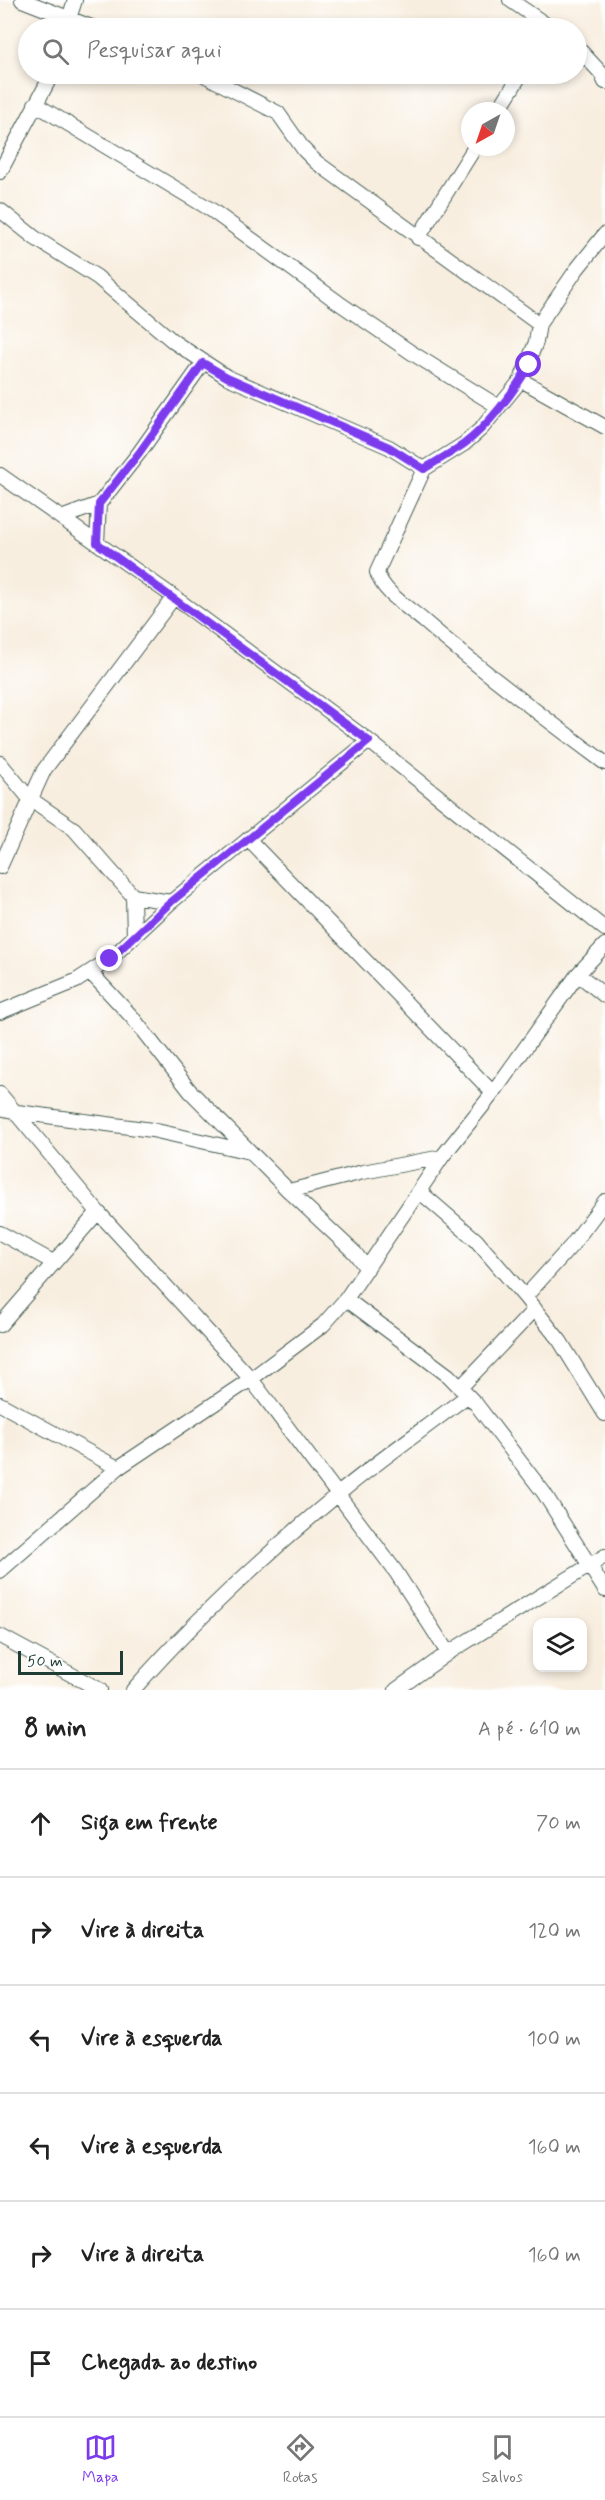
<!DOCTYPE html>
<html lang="pt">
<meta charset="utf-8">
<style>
body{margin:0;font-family:Mynerve,sans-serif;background:#f6f6f6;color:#222}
.controls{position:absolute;right:18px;bottom:18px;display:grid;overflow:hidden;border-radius:12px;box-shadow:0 3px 9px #0003}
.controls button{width:54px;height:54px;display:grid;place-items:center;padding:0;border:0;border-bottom:2px solid #e0e0e0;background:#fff;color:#222;font:30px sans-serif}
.compass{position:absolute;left:461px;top:102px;width:54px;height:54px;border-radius:50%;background:#fff;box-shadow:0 3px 9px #0003;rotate:220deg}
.scale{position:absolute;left:18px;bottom:15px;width:105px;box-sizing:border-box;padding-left:6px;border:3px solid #1f3d34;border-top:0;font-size:16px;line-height:21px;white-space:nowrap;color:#1f3d34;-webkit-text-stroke:4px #fff;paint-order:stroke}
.stop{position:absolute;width:18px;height:18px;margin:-14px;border:4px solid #7c3aed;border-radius:50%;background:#fff}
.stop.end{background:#7c3aed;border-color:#fff;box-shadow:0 2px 6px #0008}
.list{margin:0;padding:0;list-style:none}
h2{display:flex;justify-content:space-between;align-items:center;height:78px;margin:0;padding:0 24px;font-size:26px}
h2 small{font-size:20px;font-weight:400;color:#767676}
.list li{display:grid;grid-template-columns:39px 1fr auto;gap:18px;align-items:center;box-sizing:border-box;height:108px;padding:0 24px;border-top:2px solid #e0e0e0}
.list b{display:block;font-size:22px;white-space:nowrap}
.list em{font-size:20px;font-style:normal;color:#767676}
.icon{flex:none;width:33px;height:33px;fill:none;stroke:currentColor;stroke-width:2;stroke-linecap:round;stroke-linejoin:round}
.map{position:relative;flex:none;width:605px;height:1690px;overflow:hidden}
.search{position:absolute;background:#fff;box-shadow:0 3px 9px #0003;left:18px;right:18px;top:18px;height:66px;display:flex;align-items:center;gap:15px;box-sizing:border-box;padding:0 21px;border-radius:33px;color:#767676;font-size:22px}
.sheet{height:726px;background:#fff}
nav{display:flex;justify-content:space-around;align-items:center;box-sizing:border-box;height:84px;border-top:2px solid #e0e0e0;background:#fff;font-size:16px;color:#767676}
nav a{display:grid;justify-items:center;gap:3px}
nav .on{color:#7c3aed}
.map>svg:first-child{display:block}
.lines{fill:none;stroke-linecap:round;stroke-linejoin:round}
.minor-casing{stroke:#40584e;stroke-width:16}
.minor{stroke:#fff;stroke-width:14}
.route{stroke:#7c3aed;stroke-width:8}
</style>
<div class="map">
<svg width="605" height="1690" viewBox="0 0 605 1690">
<rect width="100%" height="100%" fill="#fff"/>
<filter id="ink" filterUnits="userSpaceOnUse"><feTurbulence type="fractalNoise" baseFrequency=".0167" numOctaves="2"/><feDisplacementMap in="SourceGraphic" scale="12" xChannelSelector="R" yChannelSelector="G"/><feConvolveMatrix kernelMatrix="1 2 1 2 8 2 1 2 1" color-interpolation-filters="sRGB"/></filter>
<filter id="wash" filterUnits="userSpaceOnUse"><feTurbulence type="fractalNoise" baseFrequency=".008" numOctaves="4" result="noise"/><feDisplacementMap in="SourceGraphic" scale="24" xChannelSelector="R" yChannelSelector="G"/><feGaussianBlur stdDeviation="1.35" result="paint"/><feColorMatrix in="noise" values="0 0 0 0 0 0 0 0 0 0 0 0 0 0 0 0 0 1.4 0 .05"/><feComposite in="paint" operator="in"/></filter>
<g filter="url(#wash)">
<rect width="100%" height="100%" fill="#f8eedf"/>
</g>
<g filter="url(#ink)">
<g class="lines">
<defs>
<path id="minor" d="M22,0L94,28
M510,0L551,28
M66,28L75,0
M576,46L601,73L605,82
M202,74L278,113L304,150L316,162L539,324
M35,104L210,209L339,303L412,353L499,407
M498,111L521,74
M0,172L52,74
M0,210L35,238L97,277L174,342L227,377L389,447L424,469
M605,234L577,269L539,324L536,342L521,380L605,427
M418,238L475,147
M521,380L482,428L464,444L424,469L377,572C382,592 409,608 424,621C482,671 543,717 605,763
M0,475L174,597L369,741L605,929
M61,518L99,504L139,453L203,363
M97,543L99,504
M0,763L29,798L74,829L133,896L134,937
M248,839L493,1093
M0,867L44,770L174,597
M133,896L171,902
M90,972L132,1017L190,1091L289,1191L355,1253L367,1269
M578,974L605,996
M0,1012L76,981L110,959L171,902L369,741
M0,1094L98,1212L251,1379L396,1572L448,1653
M0,1108L17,1112L152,1130L250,1152
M289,1191L363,1172L442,1157
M419,1191L476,1240L525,1297L560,1341L605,1414
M0,1233L53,1262
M525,1297L572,1245L605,1201
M346,1299L449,1376L476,1404L544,1493L605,1590
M0,1325L98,1212
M460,1388L535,1309
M0,1404L118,1468
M0,1571L118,1468L251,1379L323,1325L346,1299L442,1157L493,1093L578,974L605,945
M0,1636L100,1690
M133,1690C195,1619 265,1555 337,1495C379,1460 424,1429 467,1396
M396,1690L448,1653L605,1556"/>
</defs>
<!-- minor casing -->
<use href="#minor" class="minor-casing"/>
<!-- minor -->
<use href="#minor" class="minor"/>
</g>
</g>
<g class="lines" filter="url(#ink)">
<!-- route -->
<path class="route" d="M110,959L171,902L369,741L97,543L99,504L139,453L203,363L227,377L389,447L424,469C437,461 451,453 464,444C487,427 515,391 529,365"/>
</g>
</svg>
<div class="controls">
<button><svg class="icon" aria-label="layers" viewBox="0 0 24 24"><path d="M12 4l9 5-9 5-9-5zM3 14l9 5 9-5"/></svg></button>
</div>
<svg class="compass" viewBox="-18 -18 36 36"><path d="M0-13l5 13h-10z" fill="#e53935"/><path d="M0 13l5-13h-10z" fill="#767676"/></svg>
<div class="scale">50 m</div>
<div class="stop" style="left:529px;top:365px"></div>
<div class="stop end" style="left:110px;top:959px"></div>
<div class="search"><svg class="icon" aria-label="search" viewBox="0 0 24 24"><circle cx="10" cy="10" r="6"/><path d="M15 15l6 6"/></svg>Pesquisar aqui</div>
</div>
<section class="sheet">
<h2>8 min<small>A pé · 610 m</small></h2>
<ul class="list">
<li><svg class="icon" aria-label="ahead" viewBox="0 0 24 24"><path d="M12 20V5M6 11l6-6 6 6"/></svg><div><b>Siga em frente</b></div><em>70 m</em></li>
<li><svg class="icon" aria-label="right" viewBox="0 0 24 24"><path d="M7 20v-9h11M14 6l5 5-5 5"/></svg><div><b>Vire à direita</b></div><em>120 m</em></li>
<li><svg class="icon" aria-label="left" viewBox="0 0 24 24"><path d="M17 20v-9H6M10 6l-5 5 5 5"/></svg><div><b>Vire à esquerda</b></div><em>100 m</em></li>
<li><svg class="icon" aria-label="left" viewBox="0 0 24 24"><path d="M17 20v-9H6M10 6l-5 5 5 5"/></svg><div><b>Vire à esquerda</b></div><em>160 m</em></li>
<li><svg class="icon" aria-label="right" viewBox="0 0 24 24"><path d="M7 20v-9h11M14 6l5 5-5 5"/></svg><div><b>Vire à direita</b></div><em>160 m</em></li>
<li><svg class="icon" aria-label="arrive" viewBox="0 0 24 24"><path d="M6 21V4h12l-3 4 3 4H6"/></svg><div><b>Chegada ao destino</b></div></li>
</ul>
</section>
<nav>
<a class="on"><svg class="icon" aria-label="map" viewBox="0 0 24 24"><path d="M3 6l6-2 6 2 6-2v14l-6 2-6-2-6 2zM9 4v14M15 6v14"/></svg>Mapa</a>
<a><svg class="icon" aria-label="directions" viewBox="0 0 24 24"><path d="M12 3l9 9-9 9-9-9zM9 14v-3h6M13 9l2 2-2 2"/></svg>Rotas</a>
<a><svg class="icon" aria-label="saved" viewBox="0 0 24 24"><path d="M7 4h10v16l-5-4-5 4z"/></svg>Salvos</a>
</nav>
